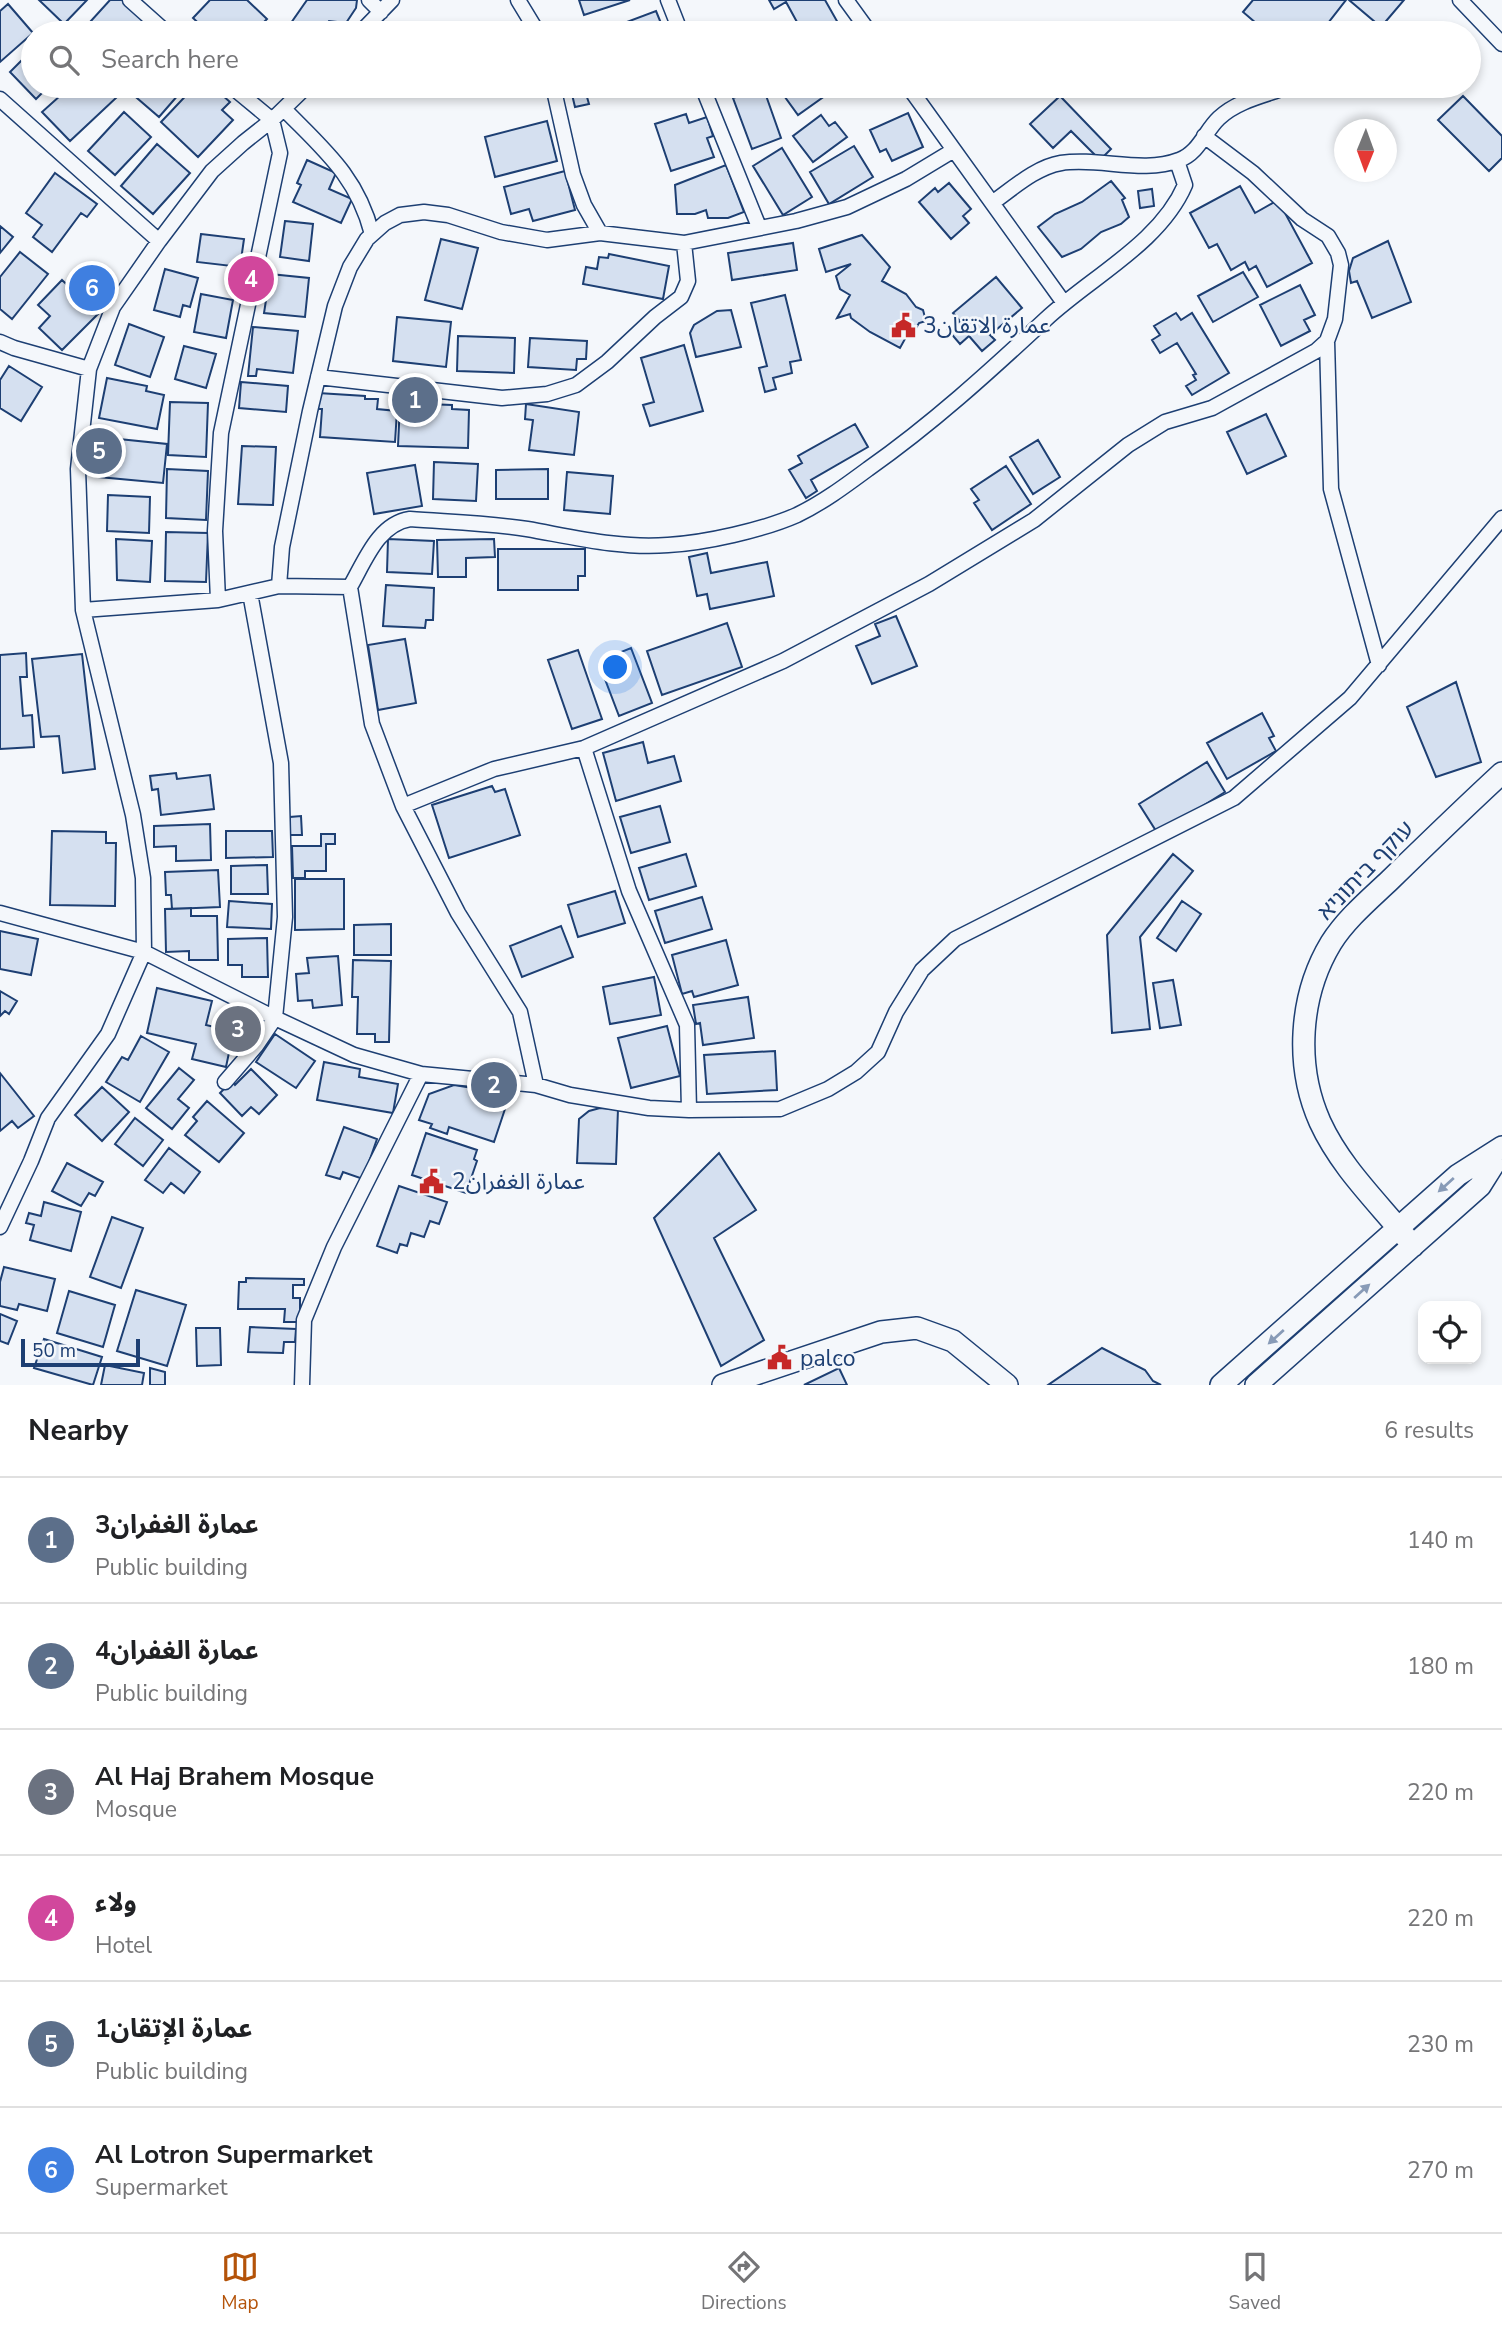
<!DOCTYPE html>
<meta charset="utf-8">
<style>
body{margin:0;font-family:"Nunito Sans","Noto Sans Arabic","Noto Sans Hebrew",sans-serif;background:#f6f6f6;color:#202124}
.controls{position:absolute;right:21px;bottom:21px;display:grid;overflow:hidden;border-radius:14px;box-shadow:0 4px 10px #0003}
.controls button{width:63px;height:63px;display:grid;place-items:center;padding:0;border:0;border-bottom:2px solid #e0e0e0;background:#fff;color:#202124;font:35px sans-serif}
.compass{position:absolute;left:1334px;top:119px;width:63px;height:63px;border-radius:50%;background:#fff;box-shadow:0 4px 10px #0003;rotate:181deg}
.scale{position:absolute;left:21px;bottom:18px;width:119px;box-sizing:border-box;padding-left:7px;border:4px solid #1d3f73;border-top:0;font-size:19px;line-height:24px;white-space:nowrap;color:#1d3f73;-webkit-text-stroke:5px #f4f7fb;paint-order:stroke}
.you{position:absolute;left:616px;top:668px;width:24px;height:24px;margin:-18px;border:5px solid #fff;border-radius:50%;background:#1a73e8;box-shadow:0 0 0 10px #1a73e833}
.badge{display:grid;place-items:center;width:46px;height:46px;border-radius:50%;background:#b45309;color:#fff;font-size:23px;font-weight:700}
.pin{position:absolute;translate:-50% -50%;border:4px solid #fff;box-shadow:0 2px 7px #0006}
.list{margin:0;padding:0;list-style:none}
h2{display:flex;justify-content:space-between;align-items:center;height:91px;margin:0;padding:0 28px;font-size:30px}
h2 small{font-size:23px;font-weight:400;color:#757577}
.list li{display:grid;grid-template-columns:46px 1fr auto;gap:21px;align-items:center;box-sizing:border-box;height:126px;padding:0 28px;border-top:2px solid #e0e0e0}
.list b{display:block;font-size:26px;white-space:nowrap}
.list p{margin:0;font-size:23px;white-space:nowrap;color:#757577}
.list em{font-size:23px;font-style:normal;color:#757577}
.icon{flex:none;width:38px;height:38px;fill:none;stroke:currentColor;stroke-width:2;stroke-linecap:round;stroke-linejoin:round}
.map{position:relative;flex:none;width:1502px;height:1385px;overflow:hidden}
.search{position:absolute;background:#fff;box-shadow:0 4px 10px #0003;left:21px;right:21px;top:21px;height:77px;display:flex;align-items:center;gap:18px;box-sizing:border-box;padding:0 24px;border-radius:38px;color:#757577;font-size:26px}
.sheet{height:847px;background:#fff}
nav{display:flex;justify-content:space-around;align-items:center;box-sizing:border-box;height:98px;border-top:2px solid #e0e0e0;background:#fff;font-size:19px;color:#757577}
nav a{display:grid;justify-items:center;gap:4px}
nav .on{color:#b45309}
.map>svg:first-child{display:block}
.building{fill:#d5e0f0;stroke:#1d3f73;stroke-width:2}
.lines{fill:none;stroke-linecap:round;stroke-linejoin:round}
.street-casing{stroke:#1d3f73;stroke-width:17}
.secondary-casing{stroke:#1d3f73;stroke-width:24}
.street{stroke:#f4f7fb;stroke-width:14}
.secondary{stroke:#f4f7fb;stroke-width:21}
.oneway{fill:#889bb7}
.labels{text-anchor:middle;stroke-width:5;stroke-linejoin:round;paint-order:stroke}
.poi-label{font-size:23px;fill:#1d3f73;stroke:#f4f7fb;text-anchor:start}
.street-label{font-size:23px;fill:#1d3f73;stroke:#f4f7fb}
</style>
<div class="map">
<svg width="1502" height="1385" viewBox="0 0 1502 1385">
<rect width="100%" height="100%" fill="#f4f7fb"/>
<!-- building -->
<path class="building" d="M39,0H87L64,24Z
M110,0H123L152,25L144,33H80Z
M210,0H247L267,19L253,33H209L193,18Z
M307,0H357L356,8L346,23L329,21L321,33H284Z
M579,0H630L584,15Z
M769,0H825L842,30L836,33H803L786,2L774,9Z
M1253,0H1346L1321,32L1317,29L1314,33H1250L1257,24L1243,12Z
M1349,0H1404L1381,27Z
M8,4L33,33L0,62V11Z
M656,11L665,33H619L616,26Z
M729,23L733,33L696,32L717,24L718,27Z
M33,49V86H49L36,99L10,72Z
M71,86H106L117,97L70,141L42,112Z
M123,86H186L159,117Z
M195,86H212L230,102L222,110L233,120L198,157L161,122Z
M252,86H280L274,95L264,94Z
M570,86H601L585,90L589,104L575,107Z
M777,86H824L829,93L798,115Z
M763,87L781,138L752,149L733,98Z
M1060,96L1111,149L1100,160L1071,131L1053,148L1030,124Z
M1463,96L1502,136V158L1489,171L1438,120Z
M124,112L151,137L115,175L88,151Z
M908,113L923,147L892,161L886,149L880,152L870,130Z
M686,114L689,123L707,117L713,136L707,138L714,157L671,171L655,124Z
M821,115L829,126L835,122L847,137L813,162L793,136Z
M547,121L557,161L495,177L485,137Z
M157,144L190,173L153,214L121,186Z
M854,146L873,177L829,204L810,172Z
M782,148L812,197L783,215L753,166Z
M307,160L336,173L329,189L352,199L341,223L293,202L301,185L297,183Z
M726,165L744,212L728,218H708L706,210L695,214H677L675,185Z
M565,171L575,210L533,221L529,209L511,214L504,187Z
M55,173L97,204L87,217L81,213L52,252L33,237L42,225L26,213Z
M1111,181L1125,198L1122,200L1129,217L1121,224L1101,232L1081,249L1062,257L1038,227L1055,214L1082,202Z
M949,183L971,209L963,216L969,223L951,239L919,202L935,188L938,192Z
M1240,186L1255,213L1278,200L1312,263L1267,287L1256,266L1249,270L1245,262L1231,270L1217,244L1209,248L1190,213Z
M1152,189L1154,206L1140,208L1138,191Z
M285,221L313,224L309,261L280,257Z
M0,226L13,237L0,253Z
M201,234L244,239L240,267L197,262Z
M862,235L890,267L882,281L906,294L916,307L923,310L926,321L919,323L912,335L906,337L900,348L870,332L851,318L850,314L837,318L850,295L840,289L836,276L851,264L826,272L819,249Z
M441,239L478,248L462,309L425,300Z
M1388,241L1411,302L1372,318L1357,281L1351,283L1349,271L1353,258Z
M793,243L797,270L732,280L728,253Z
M20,252L48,274L12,319L0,309V277Z
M609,254L669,266L663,299L583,284L586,267L597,269L599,257L608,258Z
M165,269L198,278L190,307L183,305L180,317L154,310Z
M1243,272L1258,297L1213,322L1198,296Z
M270,274L309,278L305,317L264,313Z
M996,277L1022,308L990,335L995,340L982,351L969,336L960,344L948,330L960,321L953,313Z
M62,280L98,314L62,350L39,328L50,316L38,305Z
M1300,285L1315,315L1304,320L1310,331L1281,346L1260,305Z
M201,294L233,300L226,338L194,332Z
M785,295L801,360L790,362L792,373L773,378L776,389L765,392L759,368L767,366L751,303Z
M731,310L741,347L696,357L690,333L694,325L717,311Z
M1176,313L1181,320L1192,313L1229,373L1192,395L1186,386L1196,380L1193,375L1196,374L1177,343L1160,353L1152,340L1160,335L1154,326Z
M397,317L451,322L446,367L393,361Z
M129,324L164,337L150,377L115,365Z
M253,327L298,331L293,373L257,369L256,376H248Z
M458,336L515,338L514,373L457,371Z
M530,338L587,341L586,359H577L576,370L528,367Z
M684,345L703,411L650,426L643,405L654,402L641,358Z
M184,346L216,354L206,388L175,379Z
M9,366L42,387L21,421L0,408V380Z
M107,378L147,386L146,391L164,395L157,429L99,418Z
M241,382L288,386L286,412L239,408Z
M318,393L365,396V399H378L377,409L397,411L395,442L320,437L322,409H318Z
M170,402L208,403L206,457L168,455Z
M400,403L452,405V409L469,410L468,448L398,446Z
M526,404L579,412L574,455L529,450L533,420L525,419Z
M1266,414L1286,456L1247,474L1227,432Z
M855,424L868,447L811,480L817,491L806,498L789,470L802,463L798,456Z
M109,438L167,444L163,483L99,477L102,452H107Z
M1038,440L1060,477L1033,494L1010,457Z
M242,446L276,447L273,505L238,504Z
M434,462L478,464L476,501L433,499Z
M415,465L422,506L374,514L367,473Z
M1006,466L1031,504L992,530L974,503L979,500L971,489Z
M167,469L208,471L206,520L166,518Z
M548,469V499H496V470Z
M567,472L613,476L610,514L564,510Z
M108,495L150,497L149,533L107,531Z
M166,532L208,533L206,582L165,581Z
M116,539L152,541L150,582L117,580Z
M388,539L434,541L432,574L387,572Z
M494,539L495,557L466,558V577H438L437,540Z
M498,549H585V576H578V590H498Z
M707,553L711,573L767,562L774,596L710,609L707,594L697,596L689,557Z
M386,585L434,588L433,620H426L425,628L383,626Z
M896,616L917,666L872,684L856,646L880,636L875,624Z
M727,623L742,667L662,695L647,651Z
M405,639L416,703L378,710L368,645Z
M631,648L652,703L619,716L600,666L608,663L606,658Z
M578,650L602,719L572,729L548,660Z
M26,653L27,677H20L23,716L32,715L34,747L0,749V655Z
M82,654L95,769L63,773L59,736L41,737L32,659Z
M1456,682L1481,762L1436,777L1407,707Z
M1262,713L1274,736L1269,738L1276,751L1227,779L1207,743Z
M643,742L648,763L674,756L681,781L616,801L603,753Z
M1207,762L1225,792L1158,834L1139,804Z
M176,773L177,779L210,775L214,809L161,815L158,789L152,790L150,776Z
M492,786L495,792L505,789L520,835L449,858L432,805Z
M660,806L670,842L631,853L620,817Z
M301,816L302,835H290V817Z
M210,824L211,860L176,861V846L154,847V826Z
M52,831L106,832V843H116L115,906L50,905Z
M226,831H272L273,857L226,858Z
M321,834H335V844H326V871H305V878H293L292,846H321Z
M686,854L696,886L649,900L639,868Z
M1173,854L1193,871L1140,937L1150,1029L1112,1033L1107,935Z
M267,865L268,894H231V866Z
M218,870L220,907L172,909L171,895H166L165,872Z
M295,879H344V929L295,930Z
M615,891L625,923L578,937L568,905Z
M702,897L712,929L665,943L655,911Z
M229,901L272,904L271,929L227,927Z
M1182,901L1201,914L1176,951L1157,938Z
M191,908V916H217L218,960H189V951L166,952L165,909Z
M391,924V955H354V925Z
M561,926L573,957L522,977L510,946Z
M0,931L38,939L31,975L0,969Z
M267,938L268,977H242V965H228V939Z
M726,940L738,985L694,997L692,991L682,994L672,955Z
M338,956L342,1005L313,1008L312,1000L298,1001L296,974L309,973L307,958Z
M353,960L391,961L389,1042H375V1034H357L358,997H352Z
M654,977L661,1015L610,1024L603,987Z
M1173,980L1181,1025L1160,1028L1153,983Z
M157,988L212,1001L206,1025L245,1034L242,1046L231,1043L226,1067L192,1059L196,1044L147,1033Z
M0,991L17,1001L9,1014L5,1011L0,1016Z
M748,997L754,1038L703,1045L700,1023L696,1024L693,1005Z
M667,1026L680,1076L631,1088L618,1038Z
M275,1034L315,1061L296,1088L256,1062Z
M141,1036L169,1052L140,1102L106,1082L122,1057L128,1060Z
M775,1051L777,1090L707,1094L704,1055Z
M324,1062L360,1069L359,1077L398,1084L393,1113L317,1100Z
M179,1068L194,1080L178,1099L189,1108L172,1129L146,1108Z
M251,1069L277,1095L259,1114L251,1107L242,1116L220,1093L232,1081L235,1085Z
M0,1073L34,1116L18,1128L12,1121L0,1131Z
M454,1085L485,1090L482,1098L506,1106L494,1142L449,1127L447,1134L430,1128L432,1124L419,1120L429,1094Z
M102,1087L129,1112L102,1141L75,1115Z
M207,1101L244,1133L219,1162L185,1135L197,1121L193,1117Z
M600,1108L618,1109L616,1164L577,1163L579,1119L589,1111Z
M135,1118L163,1140L143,1166L115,1144Z
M344,1127L377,1139L363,1179L343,1172L340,1179L326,1175Z
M426,1133L477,1150L474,1159L477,1161L466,1193L412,1175Z
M169,1148L200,1172L184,1193L171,1183L163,1193L145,1180Z
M719,1153L756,1210L714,1238L764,1340L721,1366L654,1218Z
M67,1163L103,1182L95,1196L89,1193L81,1206L52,1191Z
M399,1186L447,1202L439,1224L430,1221L424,1237L411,1233L407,1246L400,1244L397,1253L377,1246Z
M44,1202L81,1212L71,1251L30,1240L34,1225L26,1223L29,1213L41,1216Z
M112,1217L143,1228L121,1288L90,1277Z
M4,1267L55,1279L47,1311L19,1304L17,1310L0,1306V1282Z
M246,1278L304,1279V1285H293V1298H300V1322H284L285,1309H238L239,1282H246Z
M136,1290L186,1305L167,1366L117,1351Z
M69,1291L115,1305L103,1347L57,1333Z
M0,1314L17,1321L8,1344L0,1341Z
M250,1327L296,1329L295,1342H284L283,1353L248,1352Z
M196,1328H220L221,1365L197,1366Z
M44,1339L102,1357L93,1385L34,1368Z
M1102,1348L1145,1370L1153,1381L1161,1385H1048Z
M105,1365L144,1373L142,1385H101Z
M150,1368L165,1372V1385H150Z
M839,1368L847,1385H804Z"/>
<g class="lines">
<defs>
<path id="street" d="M130,0L167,33
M369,0L381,12
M518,0L538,33
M668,0L681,33
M846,0L870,33
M1460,0L1502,44
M360,33L392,0
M553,86L573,175L584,205L600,233
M702,86L759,227
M908,86L1064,303
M0,99L159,241
M284,109C324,150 357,176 372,234
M992,203C1012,189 1036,167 1061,163C1099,157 1143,174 1179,160C1199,153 1205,131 1219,118C1236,102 1261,96 1282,89L1287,86
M1327,341L1331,489L1379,665
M0,342L14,348L89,369
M318,377L502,398L547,394L576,385L607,362L655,317L681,297L688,281L684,243
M279,586L282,547L310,411L335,306L350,267L367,239L385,223L400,215L424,212L448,215L501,232L547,240L600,233L684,243L796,221L847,207L906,179L954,150
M350,587L372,724L403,806L458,913L520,1012L536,1085
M218,600L215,531L221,433L280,153L272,120L231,86
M83,610L218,600L279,586L350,587C365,561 378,524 410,519C449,522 488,523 527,529C573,537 621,549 668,545C705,543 763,530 797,515C822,503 845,486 868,469C932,424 989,372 1046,319C1091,277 1160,243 1185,185L1177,161
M584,748L629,891L687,1025L689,1110
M403,806L494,769L584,748L783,661L929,584L1034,520L1128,445L1165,422L1212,408L1316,351L1327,341L1335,319L1341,265L1338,253L1328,236L1302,219L1253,173L1204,136
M0,913L144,952L275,1018L354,1055L421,1074L536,1085L570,1095L649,1108L689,1110L780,1109L828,1089L856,1072L878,1052L896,1012L922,970L955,939L1234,798L1350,698L1502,518
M225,1082L256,1046L275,1018L285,917L281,763L250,593
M0,1227L31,1161L48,1118L108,1034L144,952L143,878L133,815L83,610L78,469L89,369L113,307L159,241L212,171L243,143L272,120L307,86
M302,1385L304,1320L334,1247L421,1074"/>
<path id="secondary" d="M1413,1246C1381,1205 1342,1170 1320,1122C1295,1066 1299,996 1331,943C1346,919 1370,899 1390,880C1427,844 1464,808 1502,773
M723,1385L881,1332L917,1328L953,1341L1007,1385
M1221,1385L1458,1175L1502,1147
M1256,1385L1480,1186L1502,1151"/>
</defs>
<!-- street casing -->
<use href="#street" class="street-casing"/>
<!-- secondary casing -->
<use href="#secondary" class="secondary-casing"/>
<!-- street -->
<use href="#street" class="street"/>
<!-- secondary -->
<use href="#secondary" class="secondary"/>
</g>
<!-- one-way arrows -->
<defs><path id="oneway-solid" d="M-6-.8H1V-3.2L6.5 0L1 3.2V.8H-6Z" transform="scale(1.75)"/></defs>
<g class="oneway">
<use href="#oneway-solid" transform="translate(1446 1185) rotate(138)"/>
<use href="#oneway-solid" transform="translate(1362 1291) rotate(-42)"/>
<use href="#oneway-solid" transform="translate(1276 1337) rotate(138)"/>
</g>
<!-- icons -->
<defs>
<symbol id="civic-bare" viewBox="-9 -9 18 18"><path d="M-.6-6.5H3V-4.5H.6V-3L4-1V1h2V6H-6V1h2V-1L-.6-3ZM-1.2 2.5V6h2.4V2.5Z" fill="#c62828" stroke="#f4f7fb" stroke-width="2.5" paint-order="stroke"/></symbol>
</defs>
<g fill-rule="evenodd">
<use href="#civic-bare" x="886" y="308" width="35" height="35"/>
<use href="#civic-bare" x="414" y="1164" width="35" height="35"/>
<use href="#civic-bare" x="762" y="1340" width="35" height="35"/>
</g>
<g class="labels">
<!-- poi labels -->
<g class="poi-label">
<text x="923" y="333">عمارة الاتقان3</text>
<text x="452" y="1189">عمارة الغفران2</text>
<text x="800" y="1366">palco</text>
</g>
<!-- street labels -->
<g class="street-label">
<text transform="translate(1365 870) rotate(-46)" y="8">עוקף ביתוניא</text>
</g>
</g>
</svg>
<div class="controls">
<button><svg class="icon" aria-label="locate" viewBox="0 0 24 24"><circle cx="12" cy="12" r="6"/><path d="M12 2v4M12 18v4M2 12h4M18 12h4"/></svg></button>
</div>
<svg class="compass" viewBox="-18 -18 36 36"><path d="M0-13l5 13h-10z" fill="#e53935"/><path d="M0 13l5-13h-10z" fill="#757577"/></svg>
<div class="scale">50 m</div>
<div class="you"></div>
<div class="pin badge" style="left:415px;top:400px;background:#5c6f8a">1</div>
<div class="pin badge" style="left:494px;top:1085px;background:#5c6f8a">2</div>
<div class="pin badge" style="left:238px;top:1029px;background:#6b7280">3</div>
<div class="pin badge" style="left:251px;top:279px;background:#d1479c">4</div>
<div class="pin badge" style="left:99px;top:451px;background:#5c6f8a">5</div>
<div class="pin badge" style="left:92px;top:288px;background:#3f7fe0">6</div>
<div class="search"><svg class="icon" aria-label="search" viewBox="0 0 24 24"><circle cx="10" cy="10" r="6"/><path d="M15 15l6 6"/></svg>Search here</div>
</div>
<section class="sheet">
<h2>Nearby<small>6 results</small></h2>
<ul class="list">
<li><span class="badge" style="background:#5c6f8a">1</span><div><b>عمارة الغفران3</b><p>Public building</p></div><em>140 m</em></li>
<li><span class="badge" style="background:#5c6f8a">2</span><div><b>عمارة الغفران4</b><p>Public building</p></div><em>180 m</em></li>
<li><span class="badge" style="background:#6b7280">3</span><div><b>Al Haj Brahem Mosque</b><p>Mosque</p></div><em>220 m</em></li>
<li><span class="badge" style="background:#d1479c">4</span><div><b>ولاء</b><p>Hotel</p></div><em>220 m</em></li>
<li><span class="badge" style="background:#5c6f8a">5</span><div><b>عمارة الإتقان1</b><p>Public building</p></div><em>230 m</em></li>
<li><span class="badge" style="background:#3f7fe0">6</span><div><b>Al Lotron Supermarket</b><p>Supermarket</p></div><em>270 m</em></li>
</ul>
</section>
<nav>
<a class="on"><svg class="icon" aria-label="map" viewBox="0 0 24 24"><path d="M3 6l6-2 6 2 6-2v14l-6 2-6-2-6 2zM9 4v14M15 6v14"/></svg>Map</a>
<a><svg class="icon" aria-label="directions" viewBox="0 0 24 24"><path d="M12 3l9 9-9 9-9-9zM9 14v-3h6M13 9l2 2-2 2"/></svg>Directions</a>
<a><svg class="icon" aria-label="saved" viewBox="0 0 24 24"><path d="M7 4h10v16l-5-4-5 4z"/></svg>Saved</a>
</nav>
